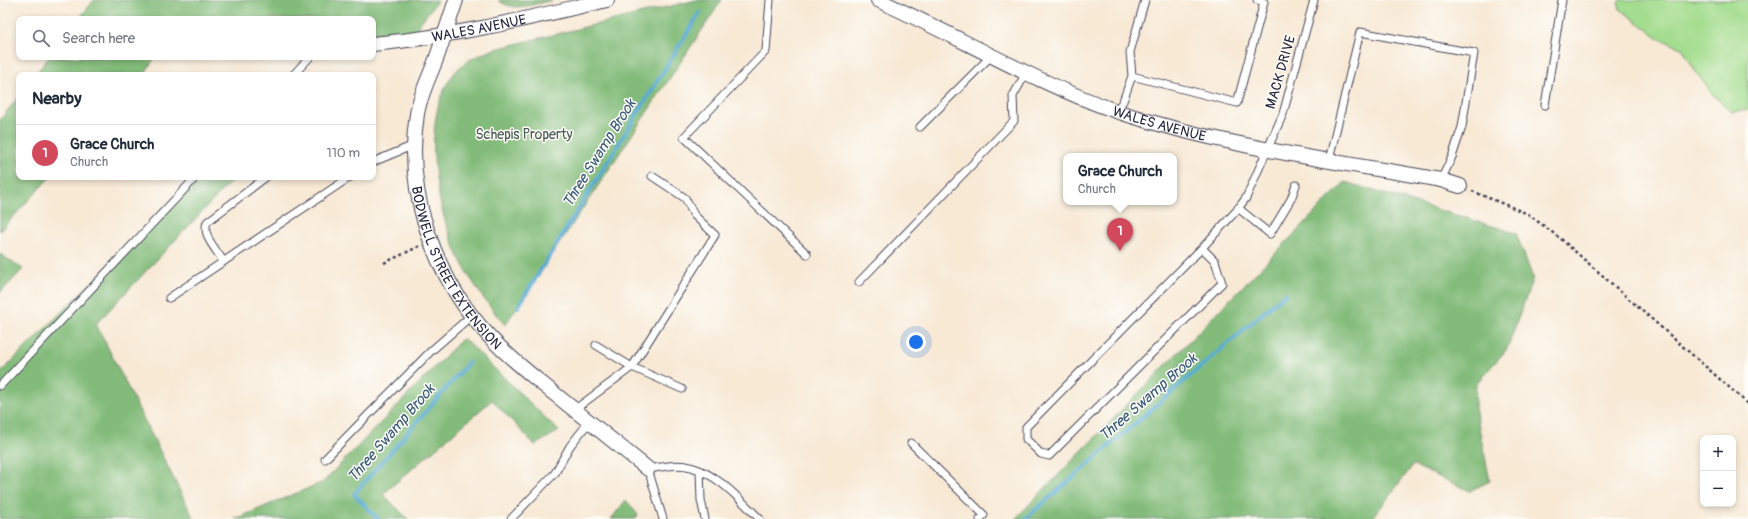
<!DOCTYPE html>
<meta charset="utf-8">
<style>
body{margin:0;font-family:Pangolin,sans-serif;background:#f6f6f7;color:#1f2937}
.controls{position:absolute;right:12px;bottom:12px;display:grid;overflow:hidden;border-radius:8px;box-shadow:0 2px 6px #0003}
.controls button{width:36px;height:36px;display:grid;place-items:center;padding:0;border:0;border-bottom:1px solid #e0e1e3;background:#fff;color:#1f2937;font:20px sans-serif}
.you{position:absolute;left:916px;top:342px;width:14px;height:14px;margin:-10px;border:3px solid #fff;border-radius:50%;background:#1a73e8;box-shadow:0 0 0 6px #1a73e833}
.badge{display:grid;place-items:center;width:26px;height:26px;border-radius:50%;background:#d1495b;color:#fff;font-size:13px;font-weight:700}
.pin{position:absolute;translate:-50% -33px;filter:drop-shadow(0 1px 2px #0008)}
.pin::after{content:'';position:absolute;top:21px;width:14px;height:12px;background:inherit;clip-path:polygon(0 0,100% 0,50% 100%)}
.popup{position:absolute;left:1063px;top:153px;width:114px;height:52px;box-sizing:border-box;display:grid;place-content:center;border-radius:8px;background:#fff;filter:drop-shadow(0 1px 3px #0005);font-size:13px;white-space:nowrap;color:#747a83}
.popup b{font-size:15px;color:#1f2937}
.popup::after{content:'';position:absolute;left:50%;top:100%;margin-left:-8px;border:8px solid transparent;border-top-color:#fff}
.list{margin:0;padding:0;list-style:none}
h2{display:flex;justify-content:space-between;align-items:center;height:52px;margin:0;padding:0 16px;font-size:17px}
h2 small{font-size:13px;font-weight:400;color:#747a83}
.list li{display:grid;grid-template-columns:26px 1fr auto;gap:12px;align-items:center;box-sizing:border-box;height:56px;padding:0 16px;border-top:1px solid #e0e1e3}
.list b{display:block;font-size:15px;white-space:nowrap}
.list p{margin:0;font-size:13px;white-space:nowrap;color:#747a83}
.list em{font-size:13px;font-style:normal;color:#747a83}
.icon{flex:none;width:22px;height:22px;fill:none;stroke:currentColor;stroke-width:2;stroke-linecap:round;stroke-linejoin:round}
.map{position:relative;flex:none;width:1748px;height:519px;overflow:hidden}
.search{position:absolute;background:#fff;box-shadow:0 2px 6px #0003;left:16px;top:16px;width:360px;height:44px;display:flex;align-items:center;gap:10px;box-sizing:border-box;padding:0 14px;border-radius:8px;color:#747a83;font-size:15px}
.panel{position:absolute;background:#fff;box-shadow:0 2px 6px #0003;left:16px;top:72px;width:360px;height:108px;border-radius:8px}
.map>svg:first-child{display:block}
.green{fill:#a4dd8f;stroke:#638065}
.forest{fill:#83bc7a;stroke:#526f5a}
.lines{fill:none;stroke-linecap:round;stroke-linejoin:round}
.stream{stroke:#59abd4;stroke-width:4}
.lane-casing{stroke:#424052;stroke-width:9}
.street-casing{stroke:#424052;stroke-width:16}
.path{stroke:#424052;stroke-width:2.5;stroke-dasharray:3 3;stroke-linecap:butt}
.lane{stroke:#fff;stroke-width:7}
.street{stroke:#fff;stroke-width:14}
.labels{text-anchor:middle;stroke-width:3;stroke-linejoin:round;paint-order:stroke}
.street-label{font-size:14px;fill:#22223b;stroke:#fdfcf7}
.park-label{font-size:14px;fill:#495a54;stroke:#fdfcf7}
.water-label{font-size:15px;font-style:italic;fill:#385978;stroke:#fdfcf7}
</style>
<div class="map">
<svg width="1748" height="519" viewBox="0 0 1748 519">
<rect width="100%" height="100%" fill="#fdfcf7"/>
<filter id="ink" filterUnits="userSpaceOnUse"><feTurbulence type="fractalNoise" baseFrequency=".025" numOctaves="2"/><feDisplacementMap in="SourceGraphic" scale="8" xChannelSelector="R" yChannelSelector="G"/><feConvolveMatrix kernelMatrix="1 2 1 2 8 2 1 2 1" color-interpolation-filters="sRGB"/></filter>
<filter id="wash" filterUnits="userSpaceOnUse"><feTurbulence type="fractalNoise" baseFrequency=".012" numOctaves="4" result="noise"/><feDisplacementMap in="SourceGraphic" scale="16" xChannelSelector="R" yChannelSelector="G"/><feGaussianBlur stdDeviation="0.9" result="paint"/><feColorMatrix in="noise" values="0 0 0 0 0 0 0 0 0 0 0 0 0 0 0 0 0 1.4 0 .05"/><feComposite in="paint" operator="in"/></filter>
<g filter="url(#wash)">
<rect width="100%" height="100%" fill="#f8e9d5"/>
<!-- green -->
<path class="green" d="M1621,0H1748V110L1732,112L1713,95L1696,72L1683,49L1659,38L1620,9L1618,2Z"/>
<!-- forest -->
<path class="forest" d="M94,0H438L414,31L373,34V19H79Z
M498,0H553C535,4 513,13 498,0Z
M696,0H722L505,325C485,302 466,275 454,246C434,198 419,110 458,69C469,58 482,54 495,49Z
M49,57H155L144,75H35Z
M19,96V177H50L0,231V120Z
M198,177H235L96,324L194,519H0V373Z
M1345,182L1516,233L1533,278L1507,349L1476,384L1475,408L1490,481L1470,491L1413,465L1372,519H1015Z
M0,254L23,269L0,293Z
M463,338L559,431L535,445L492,400L383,494L408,519H235L323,482Z
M626,500L638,515L635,519H611Z"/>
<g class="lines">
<!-- stream -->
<path class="stream" d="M518,307L700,12
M378,519L354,494L469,362
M1025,519L1286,293"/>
</g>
</g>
<g filter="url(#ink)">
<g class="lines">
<defs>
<path id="lane" d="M770,0L766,51L684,137L807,254
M293,75L310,57
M1132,76L1237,103L1264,2L1257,0
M1545,105L1562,0
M1116,111L1123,101L1132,76L1130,52L1145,0
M920,127L992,55
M1329,160L1360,32L1474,53L1462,127L1452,157L1441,180
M373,162L414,145
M1238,208L1270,234L1291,199L1296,185
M1202,248L1215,261L1222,283L1049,456L1041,454L1026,439V427L1202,248L1237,210L1246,198L1283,114L1314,0
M223,261C216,249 202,236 207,222L266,177
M859,282L1014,121L1013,96L1026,73
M169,298L350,177
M596,345L632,367L682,389
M0,386L196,177
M574,410L632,367L715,235L694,215L685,198L652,176
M911,443L984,515L980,519
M325,459L431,351L471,316
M700,471L701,500L705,519
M511,519L555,473L570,446L589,422
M663,519L648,469C662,467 678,463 691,467C719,475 740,500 760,519"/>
<g id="street">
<path id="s1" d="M456,0C450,18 444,36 438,54C431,74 420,94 417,114C404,192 435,278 488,335C507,356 529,373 551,391C583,417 616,443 648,469"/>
<path id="s2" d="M878,0C958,36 1034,82 1116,111C1221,146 1333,161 1441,180L1460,186"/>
<path id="s3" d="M373,44C452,37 530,18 607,0"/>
</g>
</defs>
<!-- lane casing -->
<use href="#lane" class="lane-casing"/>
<!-- street casing -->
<use href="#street" class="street-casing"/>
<!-- path -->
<path class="path" d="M1472,191L1528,214L1561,239L1748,404
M384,263L420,246"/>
<!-- lane -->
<use href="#lane" class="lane"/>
<!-- street -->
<use href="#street" class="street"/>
</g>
</g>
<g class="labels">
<!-- street labels -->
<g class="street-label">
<text dy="5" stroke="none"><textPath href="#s3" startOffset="107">WALES AVENUE</textPath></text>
<text transform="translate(1280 72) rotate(-74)" y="5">MACK DRIVE</text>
<text dy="5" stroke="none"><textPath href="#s2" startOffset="308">WALES AVENUE</textPath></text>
<text dy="5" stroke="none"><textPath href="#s1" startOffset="285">BODWELL STREET EXTENSION</textPath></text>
</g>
<!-- park labels -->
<g class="park-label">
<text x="524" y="139">Schepis Property</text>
</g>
<!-- water labels -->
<g class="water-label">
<text transform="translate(599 153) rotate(-58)" y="5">Three Swamp Brook</text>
<text transform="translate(1148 397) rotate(-41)" y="5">Three Swamp Brook</text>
<text transform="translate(391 433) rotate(-49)" y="5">Three Swamp Brook</text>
</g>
</g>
</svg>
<div class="controls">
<button>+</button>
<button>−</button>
</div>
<div class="you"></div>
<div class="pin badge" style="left:1120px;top:251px">1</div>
<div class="popup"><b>Grace Church</b>Church</div>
<div class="search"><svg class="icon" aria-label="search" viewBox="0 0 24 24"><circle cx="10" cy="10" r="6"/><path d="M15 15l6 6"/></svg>Search here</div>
<section class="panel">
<h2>Nearby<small></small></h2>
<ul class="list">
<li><span class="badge">1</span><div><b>Grace Church</b><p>Church</p></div><em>110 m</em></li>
</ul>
</section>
</div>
